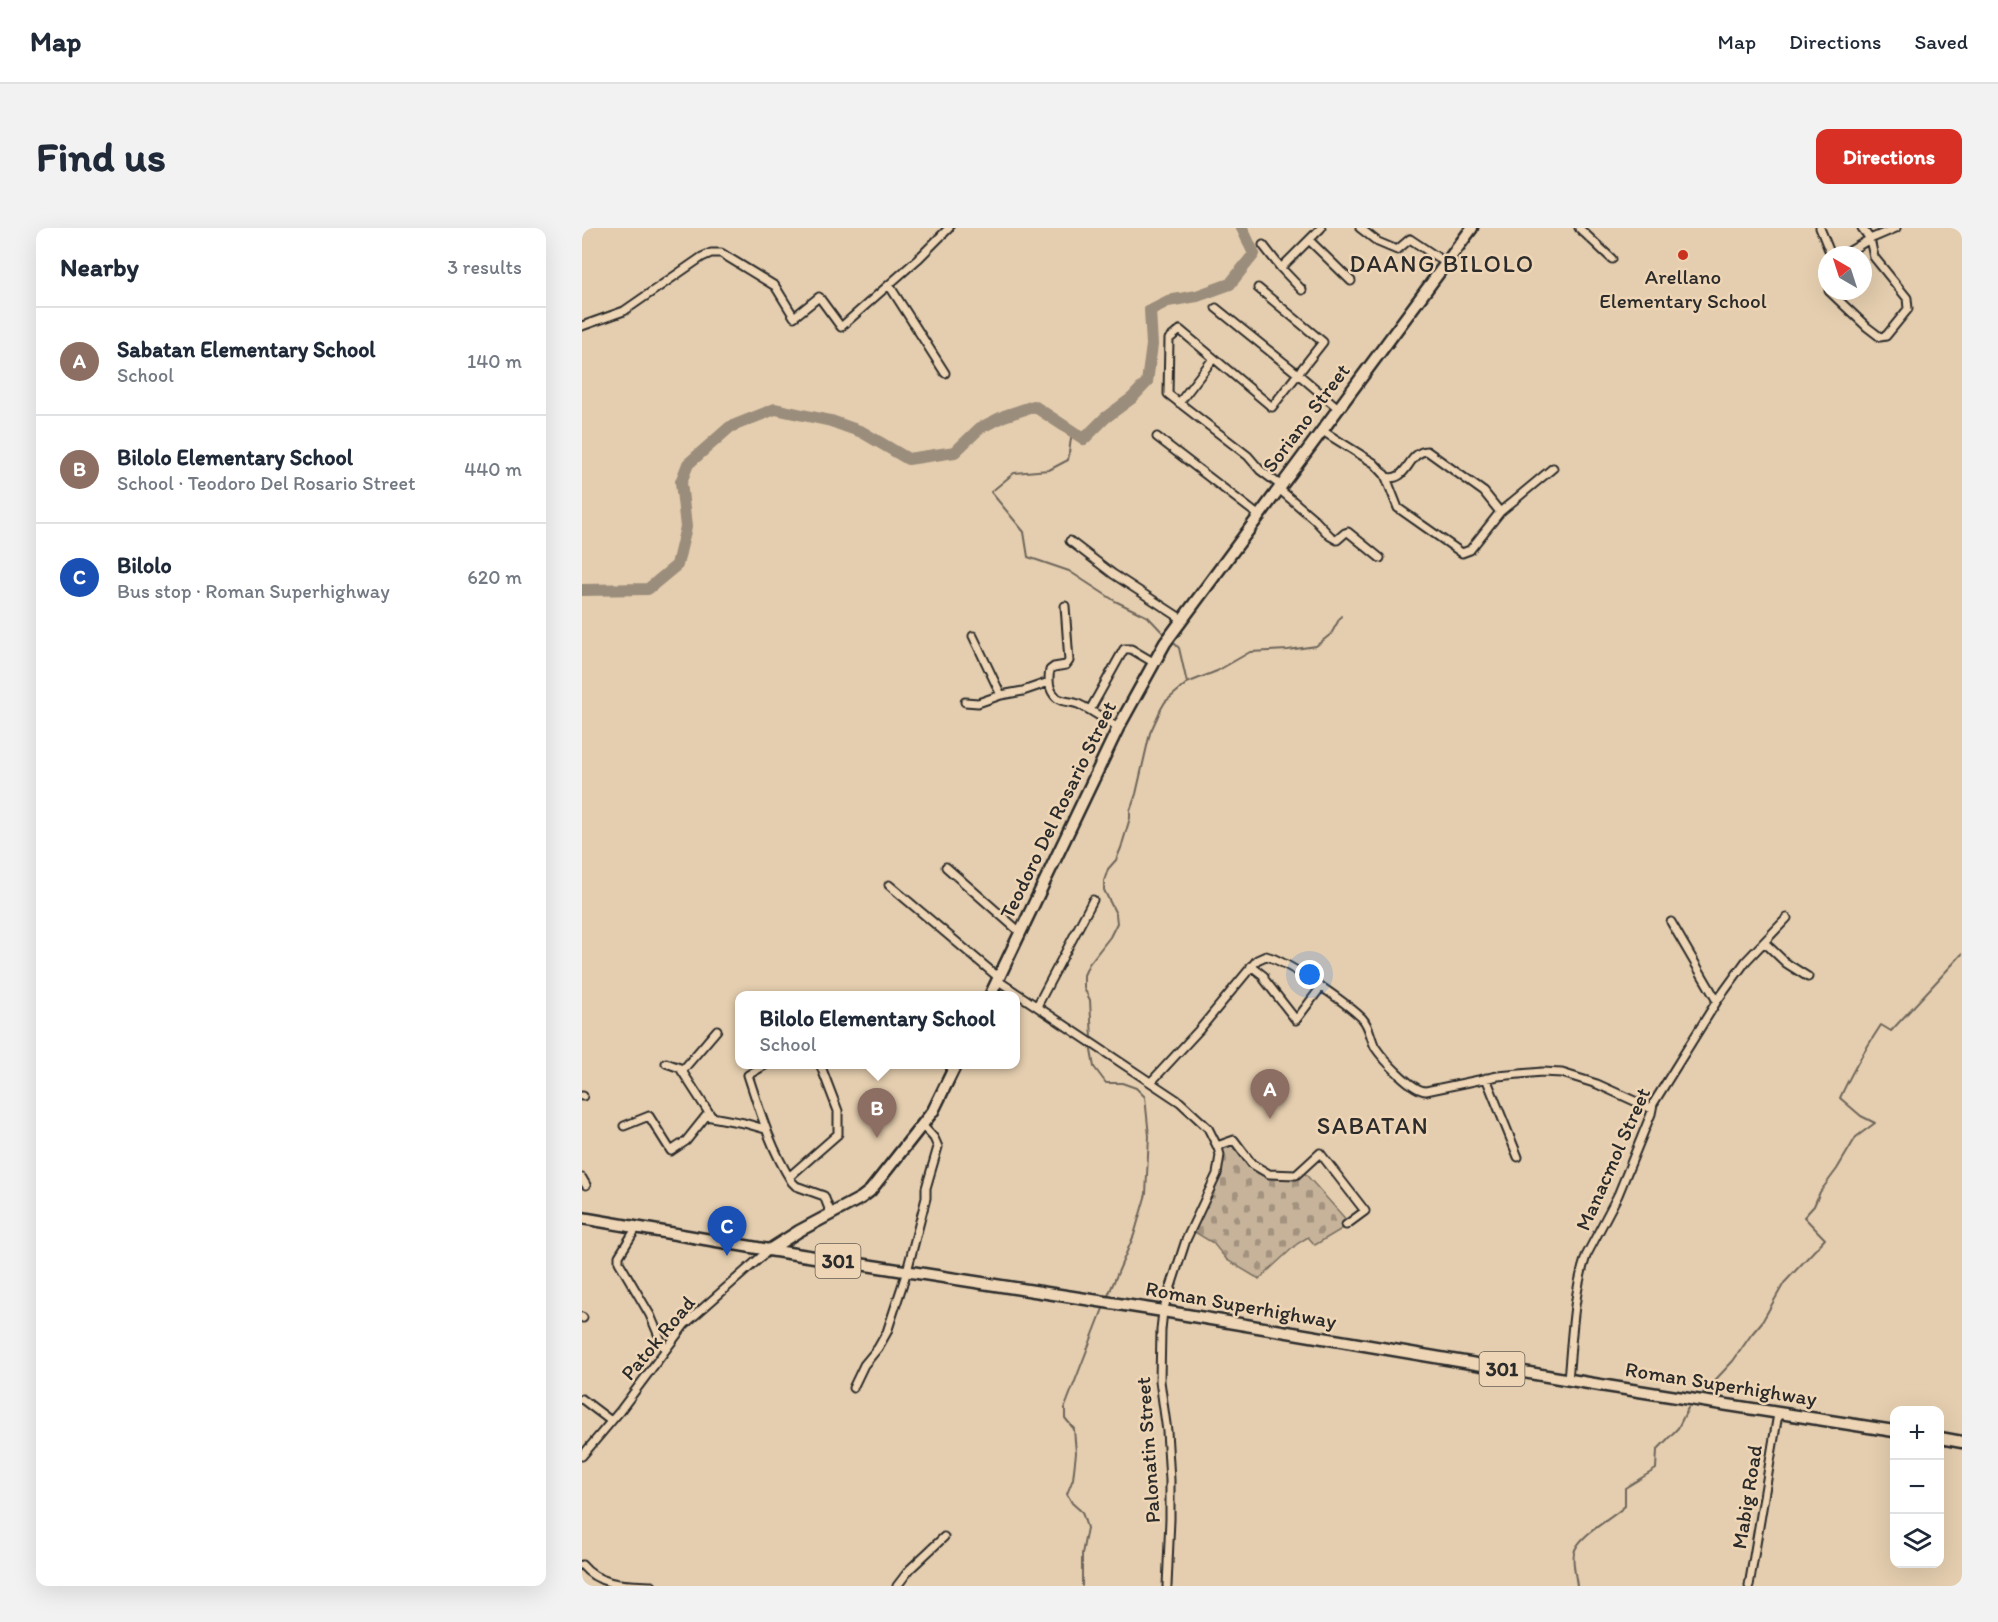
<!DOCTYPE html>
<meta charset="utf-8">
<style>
body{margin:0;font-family:Itim,sans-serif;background:#f2f2f3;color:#1f2937}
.controls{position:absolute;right:18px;bottom:18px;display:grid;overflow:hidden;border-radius:12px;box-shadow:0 6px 24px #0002}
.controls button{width:54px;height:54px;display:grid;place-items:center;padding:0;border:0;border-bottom:2px solid #e0e1e3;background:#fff;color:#1f2937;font:30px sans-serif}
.compass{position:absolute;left:1236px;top:18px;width:54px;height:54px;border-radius:50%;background:#fff;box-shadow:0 6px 24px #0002;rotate:321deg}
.you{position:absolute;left:728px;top:747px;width:21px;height:21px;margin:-15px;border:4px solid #fff;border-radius:50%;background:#1a73e8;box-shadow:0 0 0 9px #1a73e833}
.badge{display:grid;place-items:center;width:39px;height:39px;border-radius:50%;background:#d93025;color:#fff;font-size:20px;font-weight:700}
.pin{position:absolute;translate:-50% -50px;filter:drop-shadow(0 2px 3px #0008)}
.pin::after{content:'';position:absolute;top:32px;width:21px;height:18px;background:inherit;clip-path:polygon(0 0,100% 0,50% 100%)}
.popup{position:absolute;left:153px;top:763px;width:285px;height:78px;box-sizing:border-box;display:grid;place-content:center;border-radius:12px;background:#fff;filter:drop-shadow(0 2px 4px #0005);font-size:20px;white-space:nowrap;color:#747a83}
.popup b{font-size:22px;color:#1f2937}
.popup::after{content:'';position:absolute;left:50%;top:100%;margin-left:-12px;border:12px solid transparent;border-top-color:#fff}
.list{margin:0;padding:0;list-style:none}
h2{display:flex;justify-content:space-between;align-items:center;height:78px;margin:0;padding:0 24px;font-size:26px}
h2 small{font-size:20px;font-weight:400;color:#747a83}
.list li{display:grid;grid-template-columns:39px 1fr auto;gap:18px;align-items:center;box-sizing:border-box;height:108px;padding:0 24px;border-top:2px solid #e0e1e3}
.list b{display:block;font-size:22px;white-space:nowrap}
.list p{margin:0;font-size:20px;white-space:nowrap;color:#747a83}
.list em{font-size:20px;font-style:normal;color:#747a83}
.icon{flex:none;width:33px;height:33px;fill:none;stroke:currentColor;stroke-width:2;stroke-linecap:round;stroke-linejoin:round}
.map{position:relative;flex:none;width:1380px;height:1358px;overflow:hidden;border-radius:12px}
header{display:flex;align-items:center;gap:36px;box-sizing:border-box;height:84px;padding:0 30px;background:#fff;border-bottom:2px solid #e0e1e3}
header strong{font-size:28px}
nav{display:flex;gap:33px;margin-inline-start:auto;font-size:21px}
.intro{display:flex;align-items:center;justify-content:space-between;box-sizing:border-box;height:144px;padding:0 36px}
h1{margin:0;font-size:42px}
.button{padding:15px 27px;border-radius:12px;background:#d93025;color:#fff;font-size:21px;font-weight:700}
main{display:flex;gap:36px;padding:0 36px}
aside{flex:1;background:#fff;border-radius:12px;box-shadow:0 6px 24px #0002}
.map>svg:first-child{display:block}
.cemetery{fill:url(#cemetery-stones);stroke:#796f62;stroke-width:1.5}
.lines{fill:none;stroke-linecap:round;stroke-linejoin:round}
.stream{stroke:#6e665b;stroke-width:2}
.river{stroke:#9b8d7b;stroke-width:12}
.street-casing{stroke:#2b2b2b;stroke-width:11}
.secondary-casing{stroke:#2b2b2b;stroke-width:15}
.primary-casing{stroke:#2b2b2b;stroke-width:15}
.street{stroke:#edd5b5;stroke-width:7}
.secondary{stroke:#edd5b5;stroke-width:10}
.primary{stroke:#edd5b5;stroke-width:10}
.poi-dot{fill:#c8321e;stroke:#edd5b5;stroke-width:2}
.labels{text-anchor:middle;stroke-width:5;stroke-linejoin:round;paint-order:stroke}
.shield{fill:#edd5b5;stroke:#655e54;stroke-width:1.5}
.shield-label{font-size:20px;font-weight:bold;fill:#2b2b2b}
.poi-label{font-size:21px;fill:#2b2b2b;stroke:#edd5b5}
.street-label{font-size:21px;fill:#2b2b2b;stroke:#edd5b5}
.quarter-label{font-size:24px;letter-spacing:1.5px;fill:#2b2b2b;stroke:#edd5b5}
</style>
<header>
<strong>Map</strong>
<nav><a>Map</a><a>Directions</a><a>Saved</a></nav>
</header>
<div class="intro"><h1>Find us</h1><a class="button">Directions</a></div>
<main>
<aside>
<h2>Nearby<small>3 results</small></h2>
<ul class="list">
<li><span class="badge" style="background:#8d6e63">A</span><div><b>Sabatan Elementary School</b><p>School</p></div><em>140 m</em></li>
<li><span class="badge" style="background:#8d6e63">B</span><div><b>Bilolo Elementary School</b><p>School · Teodoro Del Rosario Street</p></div><em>440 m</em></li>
<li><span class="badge" style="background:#1a4fb4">C</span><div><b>Bilolo</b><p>Bus stop · Roman Superhighway</p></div><em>620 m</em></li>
</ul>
</aside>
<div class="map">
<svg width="1380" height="1358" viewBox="0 0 1380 1358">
<defs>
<pattern id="cemetery-stones" width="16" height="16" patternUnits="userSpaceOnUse" patternTransform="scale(1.5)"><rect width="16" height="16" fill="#c7b39a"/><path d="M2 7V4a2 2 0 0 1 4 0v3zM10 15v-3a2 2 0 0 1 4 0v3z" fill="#a2927e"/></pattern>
</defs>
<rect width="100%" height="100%" fill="#e5ceaf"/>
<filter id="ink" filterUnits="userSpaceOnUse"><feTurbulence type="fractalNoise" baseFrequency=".0167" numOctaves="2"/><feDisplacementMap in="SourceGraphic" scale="12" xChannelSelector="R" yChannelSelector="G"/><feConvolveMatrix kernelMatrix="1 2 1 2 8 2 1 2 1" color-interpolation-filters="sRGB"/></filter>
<g filter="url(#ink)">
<!-- cemetery -->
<path class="cemetery" d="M652,914L685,948H714L720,942L768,996L733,1017L726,1009L715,1016L677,1051L645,1032L631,1015L611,1003L626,970L638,918Z"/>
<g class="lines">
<!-- stream -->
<path class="stream" d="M490,203L486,232L467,242L432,245L409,264L442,304L446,329L487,343L533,373L566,389L584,408
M588,411L597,420L605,455
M510,811L508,772L502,760V747L507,736L528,709L535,695L534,686L522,662V653L526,641L534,632L539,620L548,590V583L554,566L568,505L579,481L583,474L605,455L635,443L668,424L706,422L734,418L749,406L759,388
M508,817L512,839L524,855H540L554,860L563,869L567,908L564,966L552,1007L525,1070
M1121,1165L1151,1133L1169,1107L1180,1094L1202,1055L1243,1011L1222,989L1232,978L1238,964L1255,941L1274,909L1293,895L1279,888L1258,870C1269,845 1284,820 1299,797L1309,803L1380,726
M500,1358V1326L505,1300L500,1284L490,1275L485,1266L491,1251L494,1225L492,1201L483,1190V1179L522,1078
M995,1358C994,1348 990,1335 992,1325C996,1307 1030,1291 1043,1278V1260L1074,1241L1075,1222L1096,1200L1106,1180"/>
<!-- river -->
<path class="river" d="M0,362L66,361L95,337L104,299L99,254L106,236L148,199L193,181L249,193L280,204L326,231L373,224L398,200L422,188L452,178L502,211L523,190L550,170L565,154L570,117L568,82L586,73L615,68L648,56L672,26L660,0"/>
<defs>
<path id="street" d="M778,0L796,14L815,22L828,11L864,35
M997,0L1030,31
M1238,0L1249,27
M728,13L769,53
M681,17L699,40L720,62
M1261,27L1288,11L1314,0
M699,40L739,0
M307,57L363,145
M676,60L741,114L690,179L598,102L587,111L586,166L666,228L678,242L698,257
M1247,63L1285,99L1298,109L1304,108L1326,81L1325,70L1292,29L1288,11L1280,0
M634,80L716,146L756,180
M0,98L42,83L120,29L129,25H139L193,58L212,89L237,69L259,99L336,31L367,0
M597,175L631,131
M739,202L792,235L803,247L816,280L880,325L888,322L918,284L971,240
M575,209L676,287
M804,249C826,255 825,224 845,223L902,264L918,284
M696,260L732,291L748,308L755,312L763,305L766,304L798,330
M488,313L531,346L600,391
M483,378L487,433L484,437L472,439L468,442C466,451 467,462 474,469C478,474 489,473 496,476C510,482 523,492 536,500
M391,408L419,467L441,463L467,454
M383,474L396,475L419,467
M508,482L542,421H549L571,434
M364,639L438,704
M307,657L416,749
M1089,694L1135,773
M1182,714L1204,735L1226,749
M669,738L682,748V751L714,792L739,759
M415,752L598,874L626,900L636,920L638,927L635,946L604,1012L581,1083L579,1102L578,1153L585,1203L588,1252V1291L585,1358
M455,778L511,672
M84,835L98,840L129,888
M185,836L166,847C178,884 189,921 210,954L214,958L242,968L249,986
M100,843L135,802
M904,850L936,929
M569,854L618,801L675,732L684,728C705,733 763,774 780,790C788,799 788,809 793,819C801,831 830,863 844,863L916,848L960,844L980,845L1015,856L1070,881
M0,868H1
M42,898L67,888L89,923L104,913L124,888L162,895L183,901
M635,918L652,912L670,936L687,946L714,947L738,925L783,983L764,997
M207,949L256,906V883L238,836
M0,950L4,957
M55,999L37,1028V1034L68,1087L83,1122
M0,1089L1,1090
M986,1152C990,1111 991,1067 1004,1028L1036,967L1069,886L1071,876L1135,773L1164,733L1205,690
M271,1160L282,1137L296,1120L305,1104L325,1043L344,970V960L356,919L352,910L340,897
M0,1171L29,1193
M0,1228L38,1183L103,1096L187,1022
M0,1337C17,1358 44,1357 70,1358
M315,1358L328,1341L362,1309
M1167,1358L1196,1186"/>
<path id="secondary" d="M408,768L536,500L583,415L890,0
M187,1022L217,1003L279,970L288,963L351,883L374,836"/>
<path id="primary" d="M0,990L187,1022L581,1083L1018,1157L1312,1203
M1358,1210L1380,1214"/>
</defs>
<!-- street casing -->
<use href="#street" class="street-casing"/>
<!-- secondary casing -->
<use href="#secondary" class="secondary-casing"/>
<!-- primary casing -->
<use href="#primary" class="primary-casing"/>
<!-- street -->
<use href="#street" class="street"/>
<!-- secondary -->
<use href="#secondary" class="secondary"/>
<!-- primary -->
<use href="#primary" class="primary"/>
</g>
</g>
<!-- markers -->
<circle class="poi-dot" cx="1101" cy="27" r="6"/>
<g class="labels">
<!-- shield labels -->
<g class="shield">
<rect x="233.5" y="1016" width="45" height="34" rx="4.5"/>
<rect x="897.5" y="1124" width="45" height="34" rx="4.5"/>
</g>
<g class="shield-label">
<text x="256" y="1040">301</text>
<text x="920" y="1148">301</text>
</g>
<!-- poi labels -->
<g class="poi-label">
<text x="1101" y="56">Arellano<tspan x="1101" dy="24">Elementary School</tspan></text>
</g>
<!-- street labels -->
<g class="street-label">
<text transform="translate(724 190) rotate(-53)" y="7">Soriano Street</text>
<text transform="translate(476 582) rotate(-64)" y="7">Teodoro Del Rosario Street</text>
<text transform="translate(1031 931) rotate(-66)" y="7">Manacmol Street</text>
<text transform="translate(659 1077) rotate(10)" y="7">Roman Superhighway</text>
<text transform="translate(76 1110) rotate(-50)" y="7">Patok Road</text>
<text transform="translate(1139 1156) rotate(9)" y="7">Roman Superhighway</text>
<text transform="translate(566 1222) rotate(-94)" y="7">Palonatin Street</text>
<text transform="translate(1165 1269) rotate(-81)" y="7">Mabig Road</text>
</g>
<!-- quarter labels -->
<g class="quarter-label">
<text x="860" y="44">DAANG BILOLO</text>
<text x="791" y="906">SABATAN</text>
</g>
</g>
</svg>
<div class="controls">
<button>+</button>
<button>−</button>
<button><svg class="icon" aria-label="layers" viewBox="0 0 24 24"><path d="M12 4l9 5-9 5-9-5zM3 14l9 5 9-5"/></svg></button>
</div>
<svg class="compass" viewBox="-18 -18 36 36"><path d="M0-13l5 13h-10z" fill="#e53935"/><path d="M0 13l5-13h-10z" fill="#747a83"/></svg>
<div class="you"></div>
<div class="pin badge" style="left:688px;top:891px;background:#8d6e63">A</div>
<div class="pin badge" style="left:295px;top:910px;background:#8d6e63">B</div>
<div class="popup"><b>Bilolo Elementary School</b>School</div>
<div class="pin badge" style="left:145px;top:1028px;background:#1a4fb4">C</div>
</div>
</main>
